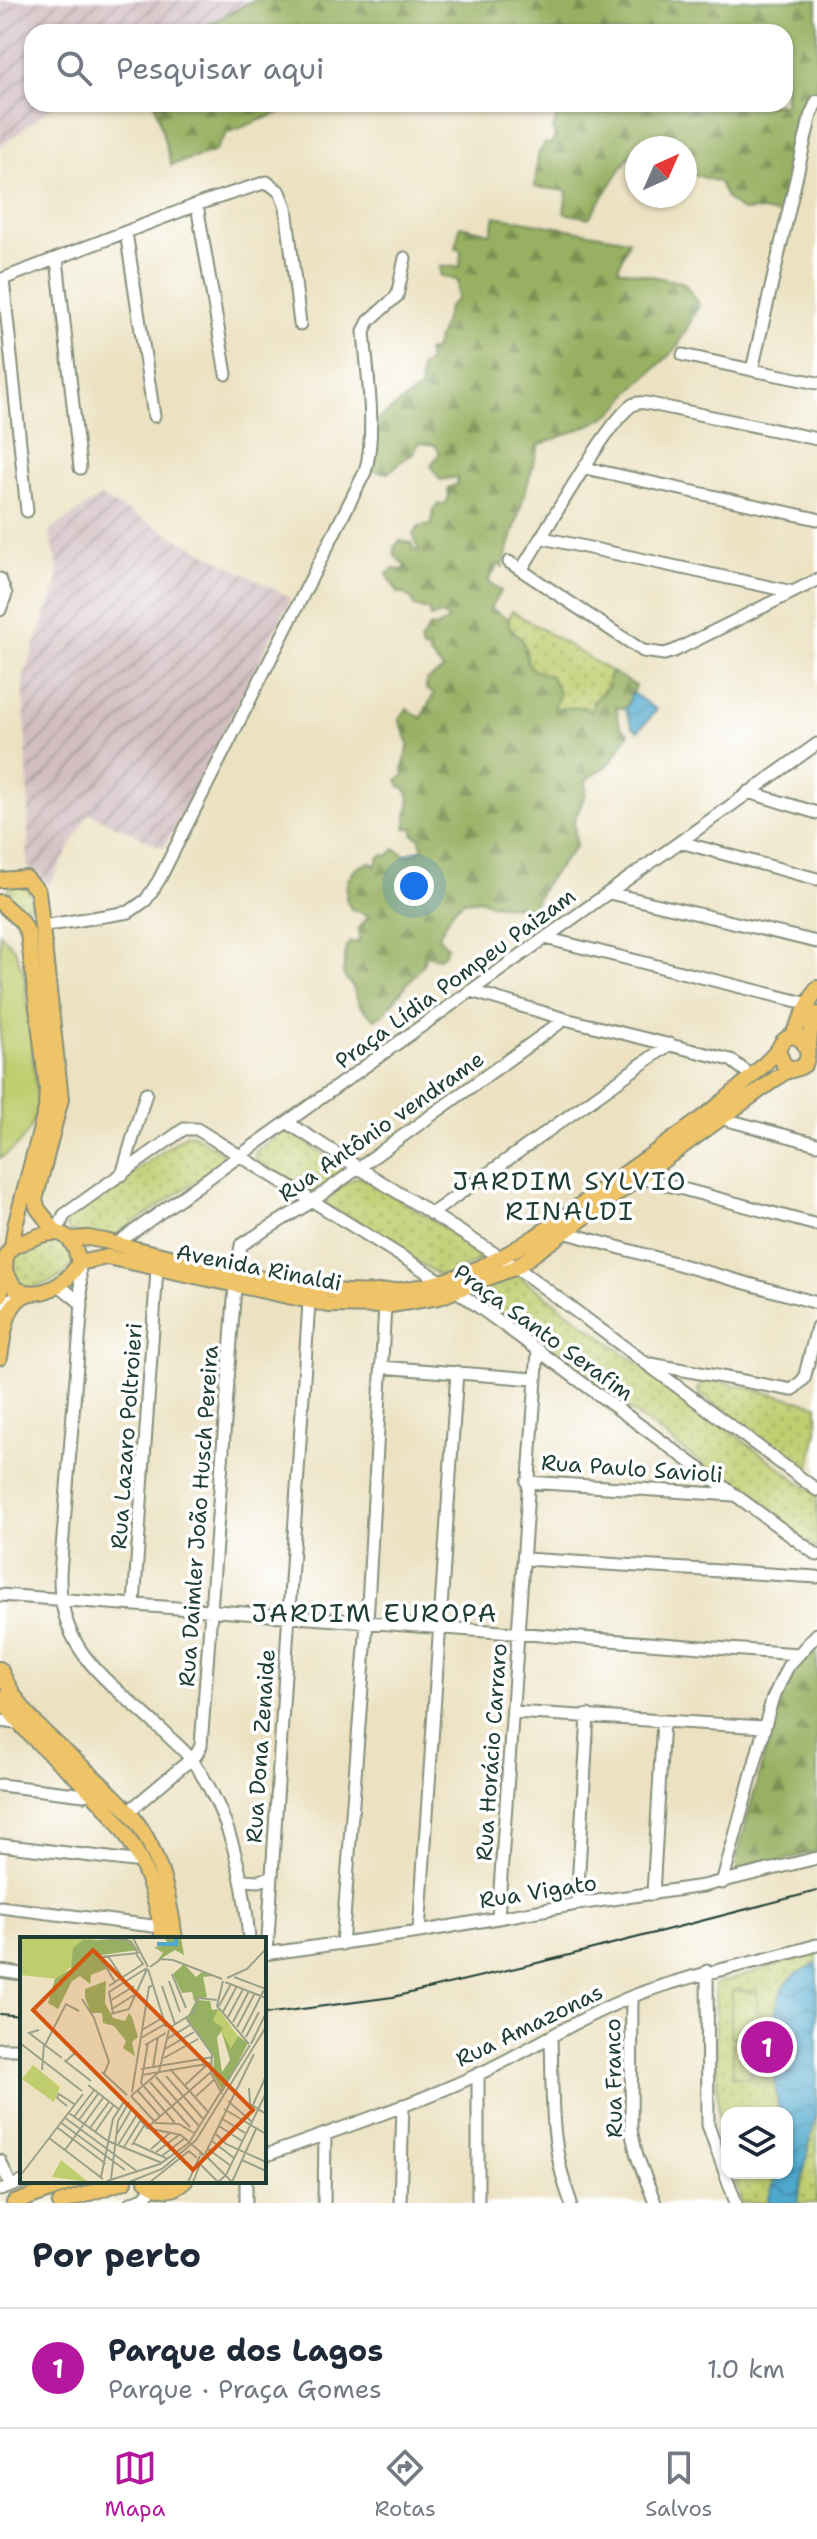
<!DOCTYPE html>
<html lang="pt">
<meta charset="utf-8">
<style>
body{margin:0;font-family:"Shantell Sans",sans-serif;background:#f2f2f3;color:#1f2937}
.controls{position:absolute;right:24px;bottom:24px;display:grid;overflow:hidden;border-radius:16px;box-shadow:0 2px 6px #0004}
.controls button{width:72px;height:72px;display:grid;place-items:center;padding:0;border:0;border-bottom:2px solid #e0e1e3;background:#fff;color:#1f2937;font:40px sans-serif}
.compass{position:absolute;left:625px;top:136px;width:72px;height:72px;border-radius:50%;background:#fff;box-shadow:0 2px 6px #0004;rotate:45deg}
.you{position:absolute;left:414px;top:886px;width:28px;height:28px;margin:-20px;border:6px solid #fff;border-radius:50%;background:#1a73e8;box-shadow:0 0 0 12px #1a73e833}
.badge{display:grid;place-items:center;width:52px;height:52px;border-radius:50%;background:#b5179e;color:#fff;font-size:26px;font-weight:700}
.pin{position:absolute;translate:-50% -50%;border:4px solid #fff;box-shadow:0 2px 8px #0006}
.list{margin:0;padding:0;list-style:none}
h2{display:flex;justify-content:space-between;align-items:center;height:104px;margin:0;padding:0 32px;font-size:34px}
h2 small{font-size:26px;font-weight:400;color:#747a83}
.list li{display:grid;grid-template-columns:52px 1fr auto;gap:24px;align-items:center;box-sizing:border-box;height:120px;padding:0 32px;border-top:2px solid #e0e1e3}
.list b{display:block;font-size:30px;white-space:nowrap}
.list p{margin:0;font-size:26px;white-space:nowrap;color:#747a83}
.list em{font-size:26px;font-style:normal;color:#747a83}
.icon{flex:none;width:44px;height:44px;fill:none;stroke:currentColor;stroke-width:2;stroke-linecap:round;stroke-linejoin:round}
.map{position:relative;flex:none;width:817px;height:2203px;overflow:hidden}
.search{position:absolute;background:#fff;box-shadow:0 2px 6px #0004;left:24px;right:24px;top:24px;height:88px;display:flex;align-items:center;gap:20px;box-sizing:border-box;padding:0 28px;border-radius:24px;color:#747a83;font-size:30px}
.sheet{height:224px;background:#fff}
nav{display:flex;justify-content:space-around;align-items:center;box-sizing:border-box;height:112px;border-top:2px solid #e0e1e3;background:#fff;font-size:22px;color:#747a83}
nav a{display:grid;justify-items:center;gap:4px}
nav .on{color:#b5179e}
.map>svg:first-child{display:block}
.industrial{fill:url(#industrial-furrows)}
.grass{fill:url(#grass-dots);stroke:#708552;stroke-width:2}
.forest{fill:url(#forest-firs);stroke:#5c764b;stroke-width:2}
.garden{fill:#c0cd6f;stroke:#708552;stroke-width:2}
.water{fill:url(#water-waves);stroke:#387380;stroke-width:2}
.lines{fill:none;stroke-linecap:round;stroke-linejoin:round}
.minor-casing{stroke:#86907b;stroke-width:15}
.major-casing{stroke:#86907b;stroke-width:18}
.minor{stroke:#fff;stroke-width:11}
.major{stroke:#efc469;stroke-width:14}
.rail{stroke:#1f3d34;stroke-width:2}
.labels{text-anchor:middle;stroke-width:7;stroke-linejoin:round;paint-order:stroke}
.street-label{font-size:22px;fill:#1f3d34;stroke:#fff}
.quarter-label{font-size:26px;letter-spacing:2px;fill:#1f3d34;stroke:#fff}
.inset-river{fill:none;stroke:#50a9cd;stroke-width:4}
.inset-road{fill:none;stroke:#9aa089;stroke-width:2}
.view{fill:#d45610;fill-opacity:0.15;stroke:#d45610;stroke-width:4}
.inset-edge{fill:none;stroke:#1f3d34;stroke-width:4}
</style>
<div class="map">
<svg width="817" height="2203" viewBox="0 0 817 2203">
<defs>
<pattern id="industrial-furrows" width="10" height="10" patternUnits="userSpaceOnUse" patternTransform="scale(2)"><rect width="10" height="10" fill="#d2bec1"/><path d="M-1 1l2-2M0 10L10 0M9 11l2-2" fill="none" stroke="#aa9c9e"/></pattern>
<pattern id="grass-dots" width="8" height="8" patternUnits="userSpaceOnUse" patternTransform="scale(2)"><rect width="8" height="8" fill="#c0cd6f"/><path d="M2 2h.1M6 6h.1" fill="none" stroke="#9ba85c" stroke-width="1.8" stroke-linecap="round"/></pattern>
<pattern id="forest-firs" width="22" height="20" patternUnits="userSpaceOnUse" patternTransform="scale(2)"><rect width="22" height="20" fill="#98b062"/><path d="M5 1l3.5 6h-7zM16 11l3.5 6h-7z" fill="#7b9052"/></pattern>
<pattern id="water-waves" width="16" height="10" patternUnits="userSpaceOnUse" patternTransform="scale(2)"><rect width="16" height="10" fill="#50a9cd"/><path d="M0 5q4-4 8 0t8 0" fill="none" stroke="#428ba7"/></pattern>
</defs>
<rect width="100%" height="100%" fill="#fff"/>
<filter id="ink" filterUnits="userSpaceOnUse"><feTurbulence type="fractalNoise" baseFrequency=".0125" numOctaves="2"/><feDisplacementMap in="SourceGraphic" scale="16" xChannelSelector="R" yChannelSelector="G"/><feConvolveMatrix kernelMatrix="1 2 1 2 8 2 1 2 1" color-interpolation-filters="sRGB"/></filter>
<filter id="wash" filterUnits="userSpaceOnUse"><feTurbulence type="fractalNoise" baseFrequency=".006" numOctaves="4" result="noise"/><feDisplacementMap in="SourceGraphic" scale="32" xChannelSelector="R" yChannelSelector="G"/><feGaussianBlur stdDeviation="1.8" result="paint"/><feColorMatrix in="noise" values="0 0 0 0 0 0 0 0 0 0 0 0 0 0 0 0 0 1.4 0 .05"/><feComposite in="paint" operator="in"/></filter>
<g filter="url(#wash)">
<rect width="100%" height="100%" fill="#ece2c2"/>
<!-- industrial -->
<path class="industrial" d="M0,0H254L196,32H32V104H56L0,147Z
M100,497L291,598L164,848L89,813L49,885L27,866L29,808L23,679L57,583L58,567L49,531Z"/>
<!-- grass -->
<path class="grass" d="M512,611L612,672L608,679L609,685L593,702V712L583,707L554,709L527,661L526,649L509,626L508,619Z
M6 897a13 13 0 1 1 26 0a13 13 0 1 1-26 0Z
M288,1131L338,1163L342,1166V1174L312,1194L255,1160L256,1151L282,1132Z
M187,1134L194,1135L223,1153L224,1160L221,1164L112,1238L70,1232L64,1222Z
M359,1177L364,1178L473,1245L480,1253L479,1261L442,1277L327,1205L328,1197L346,1182Z
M49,1237L66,1240L74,1262L63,1277L31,1289L14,1284L10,1260L15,1253Z
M515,1273L817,1495V1549L476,1296L475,1292L478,1288Z
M713,1379L817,1405V1431L808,1475L699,1393L698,1389L703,1381Z
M817,1952V2203H742L733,2173H787V2113H727V2154L718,2111L715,1984Z"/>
<!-- forest -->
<path class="forest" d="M254,0H817V91L809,100L782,215L757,210L742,211L726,198L719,182L685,172V148H637V153L632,152L589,218L564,213L567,191L535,187L538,155L545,143L551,144L555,137L553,130L561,104H785V32H196Z
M155,104H302L227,133L214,152L171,165Z
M495,216L629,240L618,269L684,283L699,305L676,349L627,395C618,420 564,434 539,445L503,567L499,564L488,581L501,591L490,608L508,619L509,626L523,641L527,661L533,670L551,676L559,694L554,709L583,707L592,712L593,702L609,686L608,679L612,672L636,686L625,709L616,707L620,726L629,733L611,762L586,780V793L574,821L576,846L545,884L532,908L490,904L480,899L464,901L453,910L438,937L447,946L445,954L438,958L426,955L423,964L384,1013L375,1019L360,1006L353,987L343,975L346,947L350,942H359V928L369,916L351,909L346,899L347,881L356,868L370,862L375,866L380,856L389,855L395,849L407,856L423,849L419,837L413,834L414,828H405L410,799L406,789L400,787L397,780L404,775L403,768L409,744L399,719L407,709L421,718L434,694L426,689L427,680L444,670L429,654L430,649L423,650L420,642L430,626L435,628L447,621V618L442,614L430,618L429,610L415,607C412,597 407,594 398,593L387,574L393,569L403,570L406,566L395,556L394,547L400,541L412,543L415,551L419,550L413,535L419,527L432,525L433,510L439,504H445L449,497L448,488L457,484V477L440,480L431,465L440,453L435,445L418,443L413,454C402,458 397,467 387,473L371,470L372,424L421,388L420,368L429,361L427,352L434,350C438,334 446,323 448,307L457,299L458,281L440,275V266L460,267L461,249L456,248L460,226L491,233Z
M817,1646V1851L742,1872L736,1870V1861L777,1707L795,1670Z"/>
<!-- garden -->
<path class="garden" d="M0,933L14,948L24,973L38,1102C35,1126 22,1146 0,1158Z
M732,1990L757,1992L758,2036H730Z
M733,2038L751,2039V2078L733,2077Z"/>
<!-- water -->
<path class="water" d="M630,694H634L657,710L638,731L632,726L625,709L630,701Z
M817,1964V2109L797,2203H767L777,2173H787V2113H779C774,2078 765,2015 786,1984C792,1975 807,1968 817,1964Z"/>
</g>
<g filter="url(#ink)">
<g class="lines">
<defs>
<path id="minor" d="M197,205L226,374
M126,232L154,416
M57,259L80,468
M3,279L27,511
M0,280L204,202L267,182L280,192L286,207L300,324
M683,355L752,370L811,114L817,101
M752,370L817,383
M585,468L817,519
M543,538L793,592
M509,562L643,651L664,654L674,651L817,580
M521,570C541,540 610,416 634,404C638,402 641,403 646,403L817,439
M0,579L6,594L0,610
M748,792L817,813
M680,842L817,879
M609,893L817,942
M43,926L129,912L146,900L159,880L365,472C377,431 367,374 364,331L369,321L397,296L405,258
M545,938L809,1004
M471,991L565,1019L731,1060L753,1077
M720,1118L817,1144
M288,1123L516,1267L817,1490
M122,1175L146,1093
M638,1177L817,1225
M431,1214L670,1044
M564,1232L817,1303
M57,1233L64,1215L184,1129H197L457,1291L817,1555
M116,1244L817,744
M79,1264L82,1304L60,1573C58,1657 113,1682 166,1734C175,1743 185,1751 192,1760C230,1813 244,1876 249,1939
M59,1285L82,1304
M0,1304L20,1295
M651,1364L792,1390L804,1379L817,1327
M381,1367L534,1379
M527,1482L734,1495
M525,1559L817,1577
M0,1595L798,1654
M134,1605L157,1269
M513,1712L764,1727
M0,1721L16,1723
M0,1785L84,1795L97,1791
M129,1811L196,1755L201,1746L235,1286L241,1245L311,1202L565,1019
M0,1845L142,1862
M243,1880L259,1881L271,1877
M722,1883L772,1700L788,1666L817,1634
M653,1894L663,1721
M577,1904L588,1715
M0,1907L161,1927
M498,1918L538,1350
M419,1932L457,1372
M342,1944L367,1622L385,1306
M267,1953L309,1302
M264,1954L419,1932L577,1904L703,1886L817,1858
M0,1971L22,1974
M707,1971L708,2125L736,2203
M632,1997L631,2130L637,2156L655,2203
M551,2038C553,2099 549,2144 571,2203
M0,2049H22
M264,2156C336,2130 410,2106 479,2074C532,2049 582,2016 636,1995C695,1972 757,1964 817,1945
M0,2161L11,2186
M0,2190L25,2181
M131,2203L144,2198L153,2187
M246,2203V2181
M324,2203L325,2134
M400,2203L403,2105
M478,2203V2074"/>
<path id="major" d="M0,880L26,878L38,891L61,1099L35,1200L38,1209L57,1233
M0,902L21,921L28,933L47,1088L46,1109L15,1226L12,1247L6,1255L5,1272L16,1289C41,1300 66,1285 79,1263C70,1217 43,1234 12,1247
M792,1036L817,988
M809,1046L810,1033L817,1014
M70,1239L88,1238L105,1241C140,1251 176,1258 211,1267C307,1290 384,1310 479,1268C529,1246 572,1210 617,1179C673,1139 731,1102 778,1050
M79,1263L107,1257L329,1305L385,1306L439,1297L516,1267L785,1072C791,1070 799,1069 804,1065C817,1049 791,1019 778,1050L784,1065L794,1069
M0,1296L5,1272
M0,1357C4,1335 5,1300 30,1293
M0,1669C27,1733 82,1759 126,1809C158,1844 169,1893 175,1939
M0,1697C23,1732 47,1751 77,1778C128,1825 153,1871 163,1939
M146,2181C159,2192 172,2193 185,2181
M14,2203L75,2181
M60,2203L125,2181"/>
</defs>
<!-- minor casing -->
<use href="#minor" class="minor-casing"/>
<!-- major casing -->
<use href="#major" class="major-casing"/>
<!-- minor -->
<use href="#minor" class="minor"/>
<!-- major -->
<use href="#major" class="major"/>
<!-- rail -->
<path class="rail" d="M0,2014L22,2016
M264,2014L393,1997L554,1959L817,1891"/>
</g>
</g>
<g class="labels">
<!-- street labels -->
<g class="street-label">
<text transform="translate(455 978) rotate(-36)" y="8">Praça Lídia Pompeu Paizam</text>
<text transform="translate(381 1126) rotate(-35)" y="8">Rua Antônio vendrame</text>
<text transform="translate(259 1267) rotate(11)" y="8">Avenida Rinaldi</text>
<text transform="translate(544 1332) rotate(36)" y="8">Praça Santo Serafim</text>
<text transform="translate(126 1436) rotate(-86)" y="8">Rua Lazaro Poltroieri</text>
<text transform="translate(632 1468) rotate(4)" y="8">Rua Paulo Savioli</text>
<text transform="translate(198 1516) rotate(-86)" y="8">Rua Daimler João Husch Pereira</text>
<text transform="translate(260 1746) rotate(-86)" y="8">Rua Dona Zenaide</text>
<text transform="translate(491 1752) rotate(-86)" y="8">Rua Horácio Carraro</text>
<text transform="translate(538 1891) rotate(-9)" y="8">Rua Vigato</text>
<text transform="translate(529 2025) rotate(-26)" y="8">Rua Amazonas</text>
<text transform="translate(613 2078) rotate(-91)" y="8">Rua Franco</text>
</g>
<!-- quarter labels -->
<g class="quarter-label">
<text x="570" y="1190">JARDIM SYLVIO<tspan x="570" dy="30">RINALDI</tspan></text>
<text x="375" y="1622">JARDIM EUROPA</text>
</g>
</g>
<!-- overview -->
<g transform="translate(20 1937)">
<rect width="246" height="246" fill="#ece2c2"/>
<path d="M2,1H74L75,3L58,7L53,28L38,42L0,38ZM198,72L218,99L211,111L193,84ZM13,128L40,150L34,165L2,142ZM41,223L68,245L32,240Z" fill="#c0cd6f"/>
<path d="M144,1H161L164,18L155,13L137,24L143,16L134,10L150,8ZM63,3H111L118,13L81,18L86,32L71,38L70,47L60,39L52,44L38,72L28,66L35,42L51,32L53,11ZM164,27L176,40L182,35L193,39L183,40L187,60L174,64L172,55L162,56L153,37ZM86,44L85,66L93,81L105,84L109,76L112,80L118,100L112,105L115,119L103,111L106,104L94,89L83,86L82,76H71L65,60V52ZM176,63L190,64L192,73L198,72L193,84L203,91L197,101L202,135L210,123L202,96L211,111L218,99L228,106L203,155L193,137L194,121L167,81Z" fill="#98b062"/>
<path class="inset-river" d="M137,7H156V1"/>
<path class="inset-road" d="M78,1L107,3M113,1L128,30M88,19L102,40M130,30L141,22L153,23L202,42M128,32L146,90M152,37L166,71M214,40L246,52M207,41L227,32L246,12M149,44L160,75M203,44L197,69L229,107M95,45L123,27L116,17M205,45L246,61M89,49L95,45L80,20L118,16L106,1M142,49L155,87M62,62L74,81L89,125L84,137M90,64L114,49M199,69L211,47M92,72L114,58M203,75L217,49M93,76L89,55L127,31M91,77L109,72L127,32M208,80L223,52M166,81L192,117L191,136L202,157M213,85L229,54M217,90L235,56M149,91L173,76L178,61L197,63M19,93L9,96L42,121M122,93L144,80M222,96L246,49M226,100L239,75M121,101L145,87M147,102L170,88M0,106L62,154M128,106L121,146L155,186M231,107L246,76M25,108L46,67L59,74M125,108L146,96M145,112L174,95M144,121L178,102M44,123L71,144M46,124L56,115L75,136M133,130L138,100M121,132L193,120M150,132L189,176M22,133L24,107M82,135L107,158M122,138L192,126M146,139L184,183M136,140L179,189M130,145L170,190M68,148L100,173M165,148L189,126M229,151L230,167L246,177M117,153L140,179M112,155L129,50L134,48M111,159L136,186L159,187L174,196M111,159L139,135L149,93M175,160L194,143M208,164L231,184M106,165L127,191L161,198L185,219L179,216M47,169L37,161L39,157L54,167M232,170L246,139M204,172L246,197M49,176L88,204L142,226M44,180L118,235M54,180L74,153M201,181L225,196M59,183L78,157M40,185L105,233M199,189L222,204M128,190L191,135M38,191L86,227M70,191L89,165M75,195L93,169M195,196L206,207L246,225M97,197L111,173M29,201L83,242M170,204L230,108M192,204L214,221M113,206L148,222M98,208L116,179M112,208L125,187M104,210L120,184M131,212L151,195M188,212L211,229M45,213L83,161M136,215L159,198M185,217L234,117M185,218L212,245M142,219L165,201M222,223L246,234M181,228L198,245M0,239L63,157M81,240L93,182L105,163M91,242L98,184L109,165M87,244L140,227L170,205M109,245L142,232L176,203L246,90M130,245L169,214L177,221M168,245L180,219M173,245L183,220M198,245L206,238L246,156M212,245L236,192"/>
<path class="view" d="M73,13L233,173L173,233L13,73Z"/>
<rect width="246" height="246" class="inset-edge"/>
</g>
</svg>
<div class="controls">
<button><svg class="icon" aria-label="layers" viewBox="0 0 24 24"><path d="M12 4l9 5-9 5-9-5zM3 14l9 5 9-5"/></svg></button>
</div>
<svg class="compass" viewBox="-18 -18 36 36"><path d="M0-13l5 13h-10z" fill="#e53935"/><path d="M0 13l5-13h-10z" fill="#747a83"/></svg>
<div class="you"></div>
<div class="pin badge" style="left:767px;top:2047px">1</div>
<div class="search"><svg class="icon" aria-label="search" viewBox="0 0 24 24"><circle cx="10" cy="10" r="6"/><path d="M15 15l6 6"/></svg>Pesquisar aqui</div>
</div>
<section class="sheet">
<h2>Por perto<small></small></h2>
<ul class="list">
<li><span class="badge">1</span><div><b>Parque dos Lagos</b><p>Parque · Praça Gomes</p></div><em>1.0 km</em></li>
</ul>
</section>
<nav>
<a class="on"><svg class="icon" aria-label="map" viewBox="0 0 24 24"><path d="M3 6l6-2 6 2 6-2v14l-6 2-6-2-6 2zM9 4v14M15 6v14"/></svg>Mapa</a>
<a><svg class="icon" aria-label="directions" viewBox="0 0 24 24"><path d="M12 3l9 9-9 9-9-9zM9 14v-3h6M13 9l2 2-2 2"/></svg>Rotas</a>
<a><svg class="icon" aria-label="saved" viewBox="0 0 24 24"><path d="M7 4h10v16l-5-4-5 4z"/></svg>Salvos</a>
</nav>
